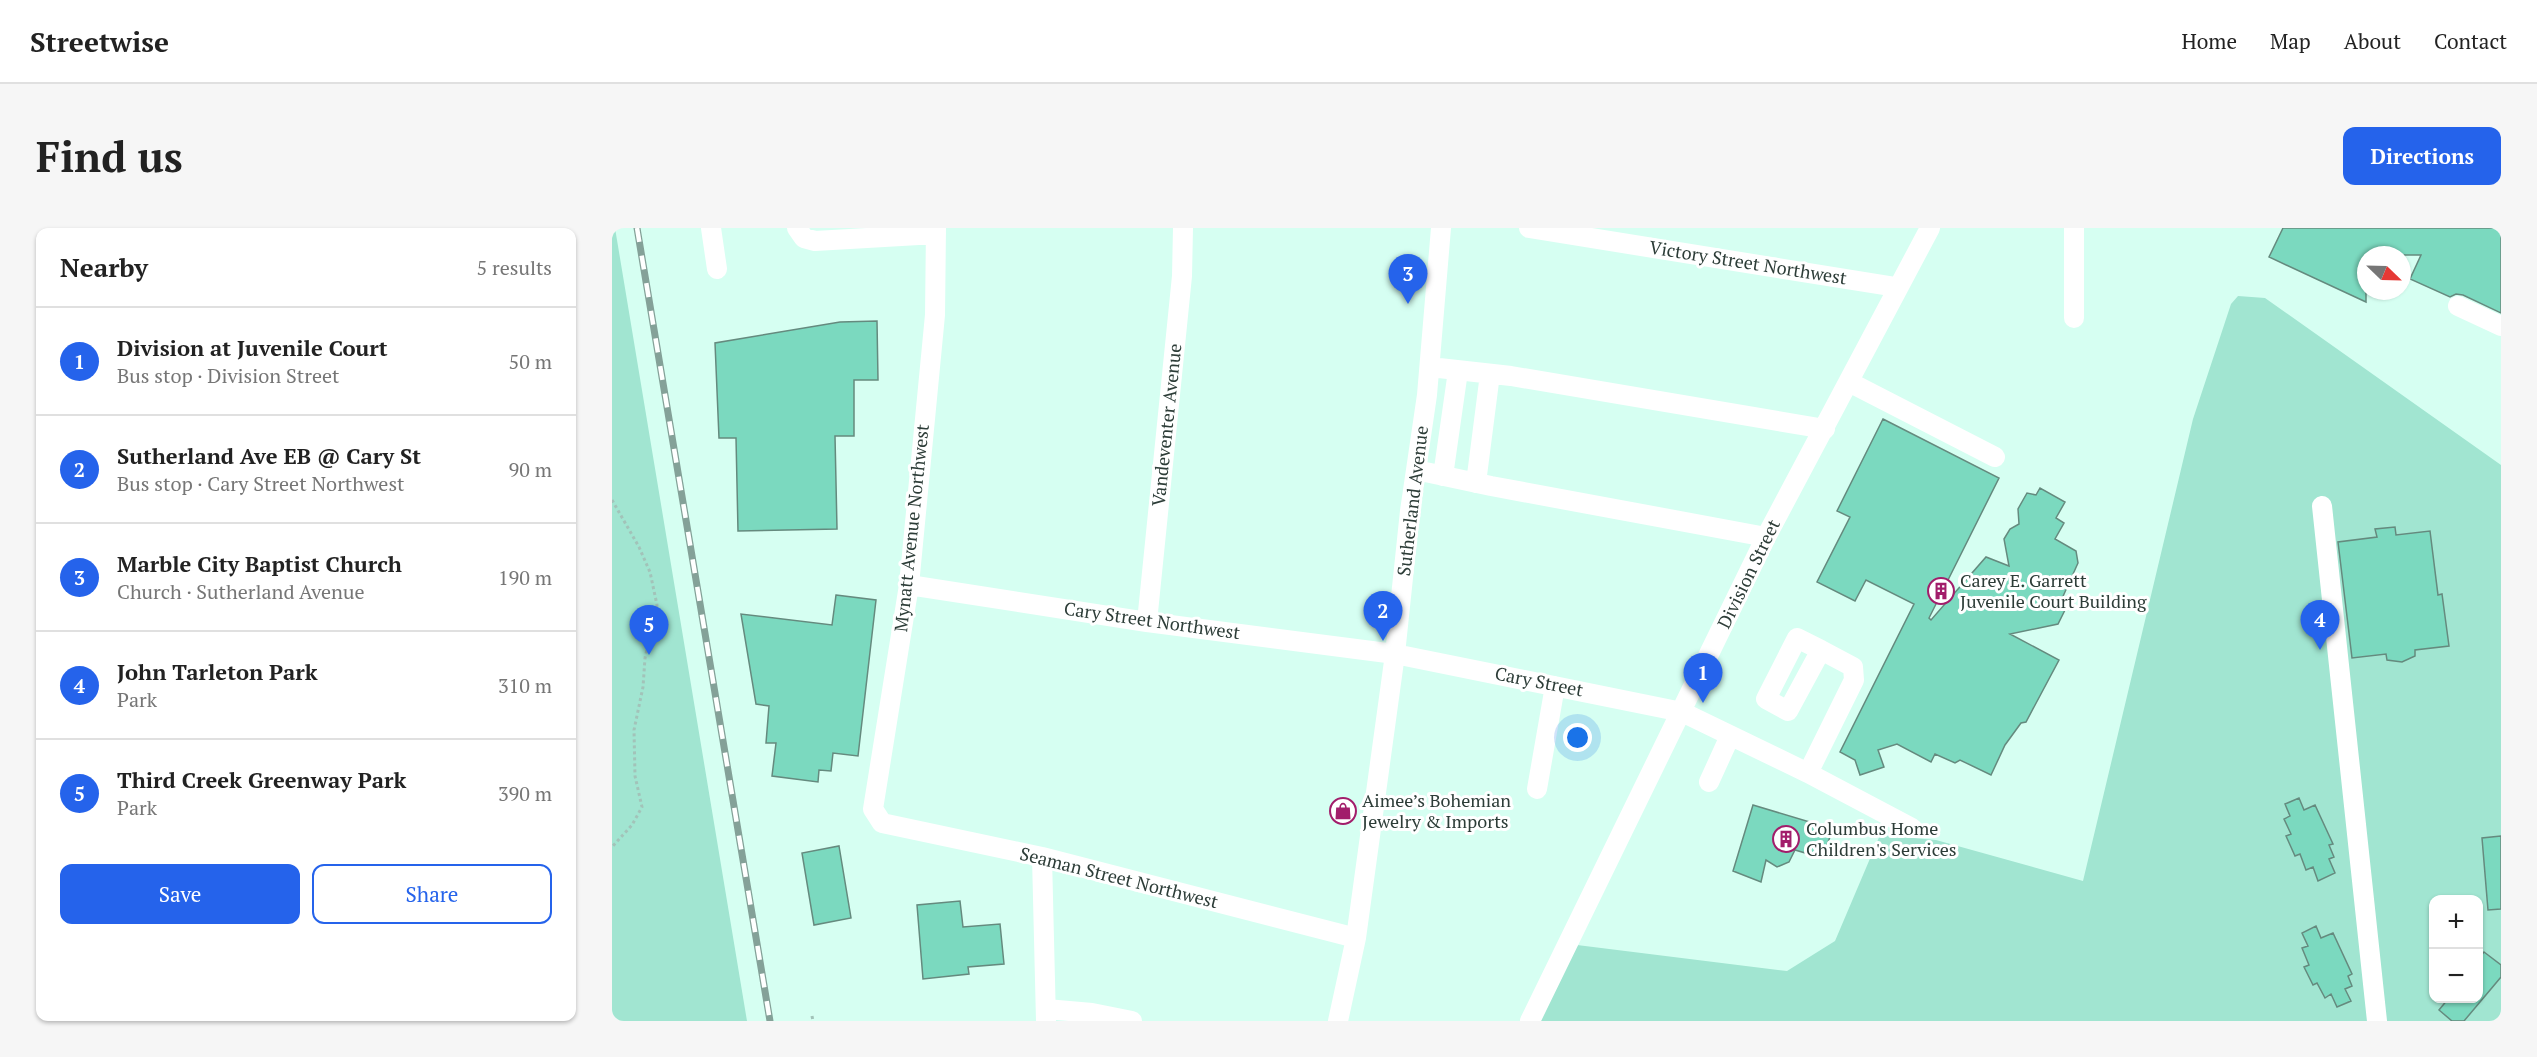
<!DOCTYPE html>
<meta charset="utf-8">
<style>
body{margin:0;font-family:"PT Serif",serif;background:#f6f6f6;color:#222}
.controls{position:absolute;right:18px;bottom:18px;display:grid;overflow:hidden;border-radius:12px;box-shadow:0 2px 4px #0004}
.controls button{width:54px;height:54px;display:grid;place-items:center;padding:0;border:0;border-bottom:2px solid #e0e0e0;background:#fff;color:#222;font:30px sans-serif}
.compass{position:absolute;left:1745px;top:18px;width:54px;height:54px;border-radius:50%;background:#fff;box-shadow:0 2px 4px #0004;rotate:113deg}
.you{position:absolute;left:966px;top:510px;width:21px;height:21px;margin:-15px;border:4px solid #fff;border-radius:50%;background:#1a73e8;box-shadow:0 0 0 9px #1a73e833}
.badge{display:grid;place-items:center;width:39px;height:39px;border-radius:50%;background:#2563eb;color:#fff;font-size:20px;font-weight:700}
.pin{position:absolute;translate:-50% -50px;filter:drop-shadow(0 2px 3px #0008)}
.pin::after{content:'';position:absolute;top:32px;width:21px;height:18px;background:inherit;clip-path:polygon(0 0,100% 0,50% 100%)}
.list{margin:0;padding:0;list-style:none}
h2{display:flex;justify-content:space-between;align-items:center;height:78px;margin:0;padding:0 24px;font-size:26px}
h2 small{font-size:20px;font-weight:400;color:#767676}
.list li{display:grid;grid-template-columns:39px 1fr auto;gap:18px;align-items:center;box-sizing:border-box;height:108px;padding:0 24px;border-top:2px solid #e0e0e0}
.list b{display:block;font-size:22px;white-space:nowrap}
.list p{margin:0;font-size:20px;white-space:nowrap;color:#767676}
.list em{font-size:20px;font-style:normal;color:#767676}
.actions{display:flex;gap:12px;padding:18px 24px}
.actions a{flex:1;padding:14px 0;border:2px solid #2563eb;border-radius:12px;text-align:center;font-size:21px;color:#2563eb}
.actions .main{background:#2563eb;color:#fff}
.map{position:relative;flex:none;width:1889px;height:793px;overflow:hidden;border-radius:12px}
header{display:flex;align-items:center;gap:36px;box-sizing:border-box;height:84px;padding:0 30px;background:#fff;border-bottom:2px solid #e0e0e0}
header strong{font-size:28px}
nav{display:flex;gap:33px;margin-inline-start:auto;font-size:21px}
.intro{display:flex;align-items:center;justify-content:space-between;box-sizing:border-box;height:144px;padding:0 36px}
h1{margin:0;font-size:42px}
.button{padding:15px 27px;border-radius:12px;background:#2563eb;color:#fff;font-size:21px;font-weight:700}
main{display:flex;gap:36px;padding:0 36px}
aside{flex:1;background:#fff;border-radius:12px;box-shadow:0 2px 4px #0004}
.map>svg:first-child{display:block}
.green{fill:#a1e5d1;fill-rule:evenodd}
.building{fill:#7bd9bf;stroke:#658a7e;stroke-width:1.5}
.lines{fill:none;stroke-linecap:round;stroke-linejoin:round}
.path{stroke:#a2c3b9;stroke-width:3;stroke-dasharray:3 3;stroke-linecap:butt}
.minor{stroke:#fff;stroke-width:20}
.rail-casing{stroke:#84a198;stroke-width:7}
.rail{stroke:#fff;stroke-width:4.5;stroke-dasharray:14;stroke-linecap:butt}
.labels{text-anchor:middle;stroke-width:6;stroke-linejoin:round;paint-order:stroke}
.street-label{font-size:18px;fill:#2d3d38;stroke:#fff}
.poi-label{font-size:18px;fill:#2d3d38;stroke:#fff;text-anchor:start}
</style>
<header>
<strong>Streetwise</strong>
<nav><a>Home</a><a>Map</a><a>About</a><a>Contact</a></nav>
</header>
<div class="intro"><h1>Find us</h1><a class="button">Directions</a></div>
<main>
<aside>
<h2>Nearby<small>5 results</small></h2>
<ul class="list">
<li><span class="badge">1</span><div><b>Division at Juvenile Court</b><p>Bus stop · Division Street</p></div><em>50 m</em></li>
<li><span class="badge">2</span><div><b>Sutherland Ave EB @ Cary St</b><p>Bus stop · Cary Street Northwest</p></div><em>90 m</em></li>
<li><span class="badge">3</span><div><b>Marble City Baptist Church</b><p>Church · Sutherland Avenue</p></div><em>190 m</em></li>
<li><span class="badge">4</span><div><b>John Tarleton Park</b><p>Park</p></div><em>310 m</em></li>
<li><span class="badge">5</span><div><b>Third Creek Greenway Park</b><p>Park</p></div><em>390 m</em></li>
</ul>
<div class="actions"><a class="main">Save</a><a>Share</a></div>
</aside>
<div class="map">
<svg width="1889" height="793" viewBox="0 0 1889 793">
<rect width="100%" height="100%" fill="#d6fff2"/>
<!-- green -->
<path class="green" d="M0,0H3L135,793H0Z
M1626,68L1653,70L1889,237V793H928L965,717L1175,743L1223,713L1268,607L1324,612L1471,653L1581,191L1619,76ZM1822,672H1866V770H1822Z"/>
<!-- building -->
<path class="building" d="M1671,0H1889V85L1851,67L1844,66L1838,69L1798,51L1809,27H1754V74L1657,29Z
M265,93L266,152H242V208H223L225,301L126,303L124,210H107L103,115L228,94Z
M1271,191L1387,250L1317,390L1319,392L1374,329L1397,338L1392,311L1398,301L1407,296L1406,281L1415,265L1424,267L1428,260L1453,274L1444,290L1452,295L1443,311L1464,323L1466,335L1448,375L1455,378L1446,396L1398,406L1447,432L1414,494L1409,495L1393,517L1379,547L1348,532L1343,535L1323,526L1319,534L1285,516L1266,522L1272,539L1248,547L1243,532L1228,524L1302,376L1254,352L1243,373L1205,354L1238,289L1225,283Z
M1783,299L1784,307L1818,303L1826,367L1830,366L1837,418L1803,422V428L1790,434L1775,432L1774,426L1740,430L1726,314L1765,309L1763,301Z
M224,367L264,372L246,528L221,525L219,543L207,542L206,554L160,548L164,515H154L157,478L144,476L129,386L220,397Z
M1687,570L1692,582L1703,577L1721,616L1717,617L1722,629L1717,631L1723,645L1706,653L1701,639L1694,642L1688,626L1683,628L1674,608L1679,606L1672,591L1678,588L1673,576Z
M1141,577L1221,601L1210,630L1183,622L1177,634L1165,639L1154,632L1149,654L1121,643Z
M1889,608V681L1876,682L1870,610Z
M227,618L239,690L202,697L190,625Z
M348,673L351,699L388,696L392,736L356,739L357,746L311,751L305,677Z
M1704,698L1709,710L1721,705L1740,746L1736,748L1740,758L1733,761L1739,773L1725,779L1719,766L1713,770L1705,755L1701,757L1692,739L1697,737L1690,720L1696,718L1690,705Z
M1872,724L1889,737V749L1852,793H1840L1827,782L1836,771H1866V731Z"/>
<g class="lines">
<!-- path -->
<path class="path" d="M0,272L27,319L38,344L45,377L33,430L31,459L22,502L23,548L30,579L20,597L0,619
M200,788L201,793"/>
<!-- minor -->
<path class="minor" d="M99,0L105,41
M185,0L192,10L203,13L324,6
M324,0L323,87L297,357L261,581L270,595L430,629L744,710
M917,0L1284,59
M1462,0V90
M1846,78L1889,98
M818,139L899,148L1213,201
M1237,154L1383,229
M804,242L879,258L1154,309
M831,248L846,143
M864,255L878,146
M1710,278L1765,793
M297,357L535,394L783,426L1070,484L1196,545L1300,600
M535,394L570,48L571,0
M1196,545L1242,452L1241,439L1209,422L1176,483L1154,471L1185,410L1209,422
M1097,554L1118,508
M925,561L943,458
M430,629L434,793
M434,781L480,785L520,793
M726,793L744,710L783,426L798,283L815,167L829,0
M918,793L1154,309L1318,0"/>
<defs>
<path id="rail" d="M25,0L158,793"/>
</defs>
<!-- rail casing -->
<use href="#rail" class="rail-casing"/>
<!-- rail -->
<use href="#rail" class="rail"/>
</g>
<!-- icons -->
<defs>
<symbol id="building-ring" viewBox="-11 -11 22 22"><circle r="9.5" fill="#fff" stroke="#a21d6b" stroke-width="1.5"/><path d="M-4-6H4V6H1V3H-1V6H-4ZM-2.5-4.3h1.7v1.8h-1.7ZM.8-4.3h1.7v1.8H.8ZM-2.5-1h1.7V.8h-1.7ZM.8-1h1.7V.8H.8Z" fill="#a21d6b"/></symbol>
<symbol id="shop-ring" viewBox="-11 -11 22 22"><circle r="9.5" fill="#fff" stroke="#a21d6b" stroke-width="1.5"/><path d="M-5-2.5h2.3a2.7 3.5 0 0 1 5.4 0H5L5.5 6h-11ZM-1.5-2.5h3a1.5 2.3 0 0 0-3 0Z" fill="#a21d6b"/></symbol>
</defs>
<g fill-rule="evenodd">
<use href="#building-ring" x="1314" y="348" width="30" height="30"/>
<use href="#shop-ring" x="716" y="568" width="30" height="30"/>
<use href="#building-ring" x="1159" y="596" width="30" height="30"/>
</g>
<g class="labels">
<!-- street labels -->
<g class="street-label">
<text transform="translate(1136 35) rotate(9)" y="6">Victory Street Northwest</text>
<text transform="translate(555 197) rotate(-84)" y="6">Vandeventer Avenue</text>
<text transform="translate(801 273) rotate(-83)" y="6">Sutherland Avenue</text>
<text transform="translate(300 300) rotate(-84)" y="6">Mynatt Avenue Northwest</text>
<text transform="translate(1137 346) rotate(-64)" y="6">Division Street</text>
<text transform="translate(540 393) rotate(8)" y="6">Cary Street Northwest</text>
<text transform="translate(927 454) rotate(11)" y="6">Cary Street</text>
<text transform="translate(507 650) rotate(14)" y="6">Seaman Street Northwest</text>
</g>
<!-- poi labels -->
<g class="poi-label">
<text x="1348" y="359">Carey E. Garrett<tspan x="1348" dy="21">Juvenile Court Building</tspan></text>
<text x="750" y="579">Aimee’s Bohemian<tspan x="750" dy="21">Jewelry &amp; Imports</tspan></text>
<text x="1194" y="607">Columbus Home<tspan x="1194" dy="21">Children's Services</tspan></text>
</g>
</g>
</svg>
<div class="controls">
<button>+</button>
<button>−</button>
</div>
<svg class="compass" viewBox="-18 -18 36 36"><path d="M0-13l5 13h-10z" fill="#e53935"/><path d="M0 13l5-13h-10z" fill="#767676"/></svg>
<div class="you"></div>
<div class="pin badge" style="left:1091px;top:475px">1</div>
<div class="pin badge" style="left:771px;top:413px">2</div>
<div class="pin badge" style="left:796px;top:76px">3</div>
<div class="pin badge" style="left:1708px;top:422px">4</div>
<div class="pin badge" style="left:37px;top:427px">5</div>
</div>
</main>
